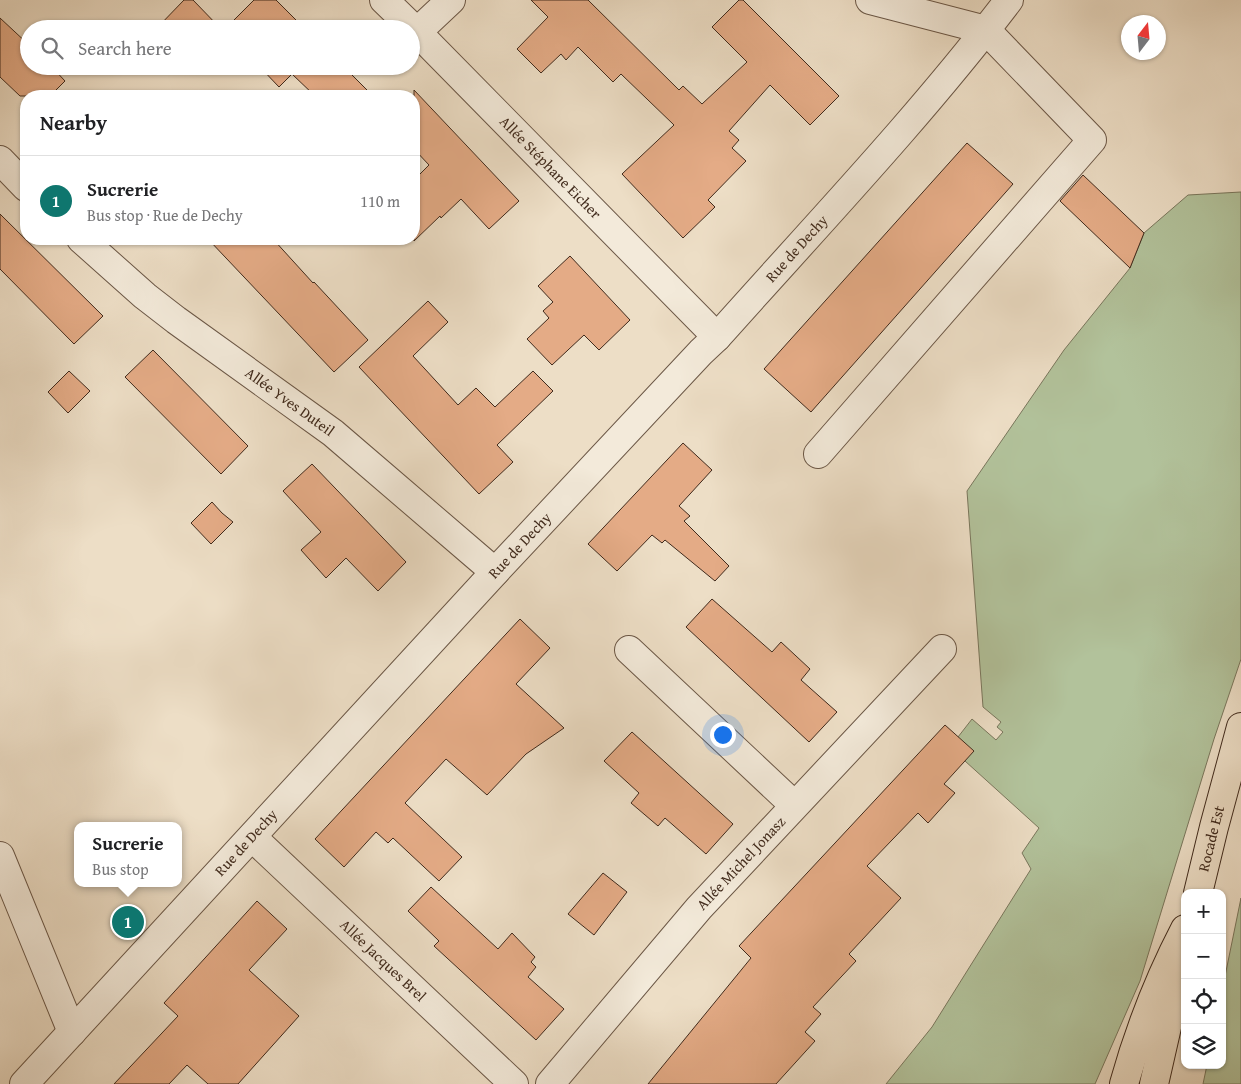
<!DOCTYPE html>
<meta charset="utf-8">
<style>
body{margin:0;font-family:"Gentium Book Plus",serif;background:#f2f2f2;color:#202124}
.controls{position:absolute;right:15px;bottom:15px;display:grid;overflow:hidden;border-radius:10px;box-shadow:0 1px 4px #0004}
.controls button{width:45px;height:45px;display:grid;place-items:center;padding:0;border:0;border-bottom:1px solid #e0e0e0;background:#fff;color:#202124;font:25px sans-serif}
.compass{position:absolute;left:1121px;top:15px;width:45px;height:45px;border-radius:50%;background:#fff;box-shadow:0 1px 4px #0004;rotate:16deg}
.you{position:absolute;left:722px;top:734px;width:18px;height:18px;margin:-12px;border:4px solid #fff;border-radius:50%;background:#1a73e8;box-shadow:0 0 0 8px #1a73e833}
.badge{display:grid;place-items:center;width:32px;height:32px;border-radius:50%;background:#0f766e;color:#fff;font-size:16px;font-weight:700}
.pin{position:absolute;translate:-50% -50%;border:2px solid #fff;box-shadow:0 1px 5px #0006}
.popup{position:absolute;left:74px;top:822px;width:108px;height:65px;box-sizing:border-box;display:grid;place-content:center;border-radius:10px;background:#fff;filter:drop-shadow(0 1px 4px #0005);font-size:16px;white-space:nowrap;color:#757577}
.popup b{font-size:19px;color:#202124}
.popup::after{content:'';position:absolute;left:50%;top:100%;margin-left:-10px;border:10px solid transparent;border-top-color:#fff}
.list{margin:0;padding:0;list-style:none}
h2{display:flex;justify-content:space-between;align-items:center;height:65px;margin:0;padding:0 20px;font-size:21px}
h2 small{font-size:16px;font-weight:400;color:#757577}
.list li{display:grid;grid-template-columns:32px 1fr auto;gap:15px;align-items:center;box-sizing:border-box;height:90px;padding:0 20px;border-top:1px solid #e0e0e0}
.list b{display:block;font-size:19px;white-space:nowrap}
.list p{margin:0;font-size:16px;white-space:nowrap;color:#757577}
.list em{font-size:16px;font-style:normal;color:#757577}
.icon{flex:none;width:28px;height:28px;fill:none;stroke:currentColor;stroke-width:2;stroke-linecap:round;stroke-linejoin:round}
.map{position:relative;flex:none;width:1241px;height:1084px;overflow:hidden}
.search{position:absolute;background:#fff;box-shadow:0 1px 4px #0004;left:20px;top:20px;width:400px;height:55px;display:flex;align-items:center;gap:12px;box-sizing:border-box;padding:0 18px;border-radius:28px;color:#757577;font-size:19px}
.panel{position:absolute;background:#fff;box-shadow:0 1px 4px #0004;left:20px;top:90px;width:400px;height:155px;border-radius:20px}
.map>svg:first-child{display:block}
.green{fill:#b2c29b;stroke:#79765c}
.building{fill:#e4ab86;stroke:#402a1c}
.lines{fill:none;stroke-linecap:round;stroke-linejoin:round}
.minor-casing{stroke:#6b5746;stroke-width:30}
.highway-casing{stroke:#402a1c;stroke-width:30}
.minor{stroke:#f3eada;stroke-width:28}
.highway{stroke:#eddec6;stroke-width:28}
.labels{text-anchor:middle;stroke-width:4;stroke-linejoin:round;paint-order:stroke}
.street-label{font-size:15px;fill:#402a1c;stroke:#f3eada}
</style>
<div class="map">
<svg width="1241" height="1084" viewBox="0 0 1241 1084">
<rect width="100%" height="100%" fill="#eddec6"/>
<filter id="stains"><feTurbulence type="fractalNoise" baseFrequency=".004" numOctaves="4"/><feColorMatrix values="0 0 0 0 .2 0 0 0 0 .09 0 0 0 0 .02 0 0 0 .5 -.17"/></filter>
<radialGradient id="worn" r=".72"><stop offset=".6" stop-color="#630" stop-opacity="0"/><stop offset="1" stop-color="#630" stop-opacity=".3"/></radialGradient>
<!-- green -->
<path class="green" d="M1241,192V659L1214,739L1140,981L1095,1084H886L932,1027L1031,869L1022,853L1039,828L965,761L958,737L972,719L996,740L1003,732L997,727L1001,722L983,707L967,491L1064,350L1130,268L1144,233L1188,195Z
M1241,898V1084H1203L1207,1065H1222V991Z"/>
<!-- building -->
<path class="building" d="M184,0H193L221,29H156Z
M254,0H276L305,29H225Z
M531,0H588L679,90L683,86L702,104L747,62L712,27L739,0H743L839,96L810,125L770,85L729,131L739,140L732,148L746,161L708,200L715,207L683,238L622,174L674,125L621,74L613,82L578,47L566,60L561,54L541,73L517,49L548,17Z
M0,18L29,45V66H51L65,81L50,96H20L0,77Z
M259,66H343L373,96H315L292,74L279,87Z
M414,90L519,201L489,229L461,199L441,218L440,216L414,241V180L429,165L414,149Z
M967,143L1013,184L811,412L764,369Z
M1083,175L1144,233L1130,268L1060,201Z
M0,214L103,316L74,344L0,269Z
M208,239H273L313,283L314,282L368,340L334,372Z
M570,256L630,320L599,350L584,335L552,365L527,339L549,318L543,311L553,302L538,286Z
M428,301L448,322L413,356L458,405L476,388L495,407L533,371L553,391L497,445L513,462L479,494L359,367Z
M153,350L248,446L221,474L125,377Z
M69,371L90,391L68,413L48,392Z
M683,443L712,470L679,506L690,516L684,521L729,566L715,581L665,540L662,543L652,535L617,571L588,544Z
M312,464L406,562L378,591L346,558L326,578L301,550L321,532L283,491Z
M212,502L222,513L233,522L211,544L191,523Z
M712,599L772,652L781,642L810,669L801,680L837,712L809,742L686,627Z
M520,619L550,648L516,684L564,728L526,754L487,795L446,759L405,803L462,857L439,881L393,838L388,843L376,832L344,867L315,839Z
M945,725L974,751L944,784L955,793L928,823L918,813L867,866L901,898L849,954L856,961L813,1007L821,1014L805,1032L815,1041L776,1084H648L751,958L739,946Z
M632,732L733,824L706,854L665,818L658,826L631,803L639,793L604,761Z
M603,873L627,892L594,935L568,914Z
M431,887L498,949L512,933L535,957L531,962L536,967L528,977L564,1009L536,1040L434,946L439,941L408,911Z
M257,901L287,929L249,970L299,1016L238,1084H208L187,1065L169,1084H114L178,1016L164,1003Z"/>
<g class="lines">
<defs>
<g id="minor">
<path id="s1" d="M384,0L417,32L717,337"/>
<path d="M417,32L451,0"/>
<path d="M0,160L26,187"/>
<path id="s2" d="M81,239L145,296L176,320L333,433L495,572"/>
<path d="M818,454L1092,140L986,30L870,0"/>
<path d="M629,650L794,805"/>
<path id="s3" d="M252,837L514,1084"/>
<path d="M0,856L72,1032"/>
<path id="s4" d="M24,1084L495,572L701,352L717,337C816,226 919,118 1009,0"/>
<path id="s5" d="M550,1084L699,908L942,649"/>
</g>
<g id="highway">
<path id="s6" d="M1198,893L1214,827L1241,727"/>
<path d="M1124,1084C1139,1030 1159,979 1185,929"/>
<path d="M1154,1084L1182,961"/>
</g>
</defs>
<!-- minor casing -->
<use href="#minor" class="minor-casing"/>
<!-- highway casing -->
<use href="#highway" class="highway-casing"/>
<!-- minor -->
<use href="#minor" class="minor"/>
<!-- highway -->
<use href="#highway" class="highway"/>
</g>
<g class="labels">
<!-- street labels -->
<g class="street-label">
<text dy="5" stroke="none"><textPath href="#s1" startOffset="236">Allée Stéphane Eicher</textPath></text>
<text dy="5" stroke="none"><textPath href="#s4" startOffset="1138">Rue de Dechy</textPath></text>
<text dy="5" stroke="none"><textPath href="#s2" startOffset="265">Allée Yves Duteil</textPath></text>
<text dy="5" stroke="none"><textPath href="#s4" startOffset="732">Rue de Dechy</textPath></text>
<text dy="5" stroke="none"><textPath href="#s6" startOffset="56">Rocade Est</textPath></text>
<text dy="5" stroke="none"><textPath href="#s4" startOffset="328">Rue de Dechy</textPath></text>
<text dy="5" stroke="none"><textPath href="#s5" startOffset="292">Allée Michel Jonasz</textPath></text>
<text dy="5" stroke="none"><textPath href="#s3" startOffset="180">Allée Jacques Brel</textPath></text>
</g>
</g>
<rect width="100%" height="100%" filter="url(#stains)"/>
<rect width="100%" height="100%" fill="url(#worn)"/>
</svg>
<div class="controls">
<button>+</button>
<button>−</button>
<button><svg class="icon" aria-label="locate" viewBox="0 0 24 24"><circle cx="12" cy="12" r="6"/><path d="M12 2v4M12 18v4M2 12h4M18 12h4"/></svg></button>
<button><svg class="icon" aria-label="layers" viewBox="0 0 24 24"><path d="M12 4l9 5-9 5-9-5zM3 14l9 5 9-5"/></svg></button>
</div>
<svg class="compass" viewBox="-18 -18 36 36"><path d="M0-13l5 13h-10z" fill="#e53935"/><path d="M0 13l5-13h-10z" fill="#757577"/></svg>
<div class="you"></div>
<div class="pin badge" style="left:128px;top:922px">1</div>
<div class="popup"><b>Sucrerie</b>Bus stop</div>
<div class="search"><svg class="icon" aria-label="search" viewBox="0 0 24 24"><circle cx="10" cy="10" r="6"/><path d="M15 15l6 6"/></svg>Search here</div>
<section class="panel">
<h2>Nearby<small></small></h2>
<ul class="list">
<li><span class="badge">1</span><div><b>Sucrerie</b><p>Bus stop · Rue de Dechy</p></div><em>110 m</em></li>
</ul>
</section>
</div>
